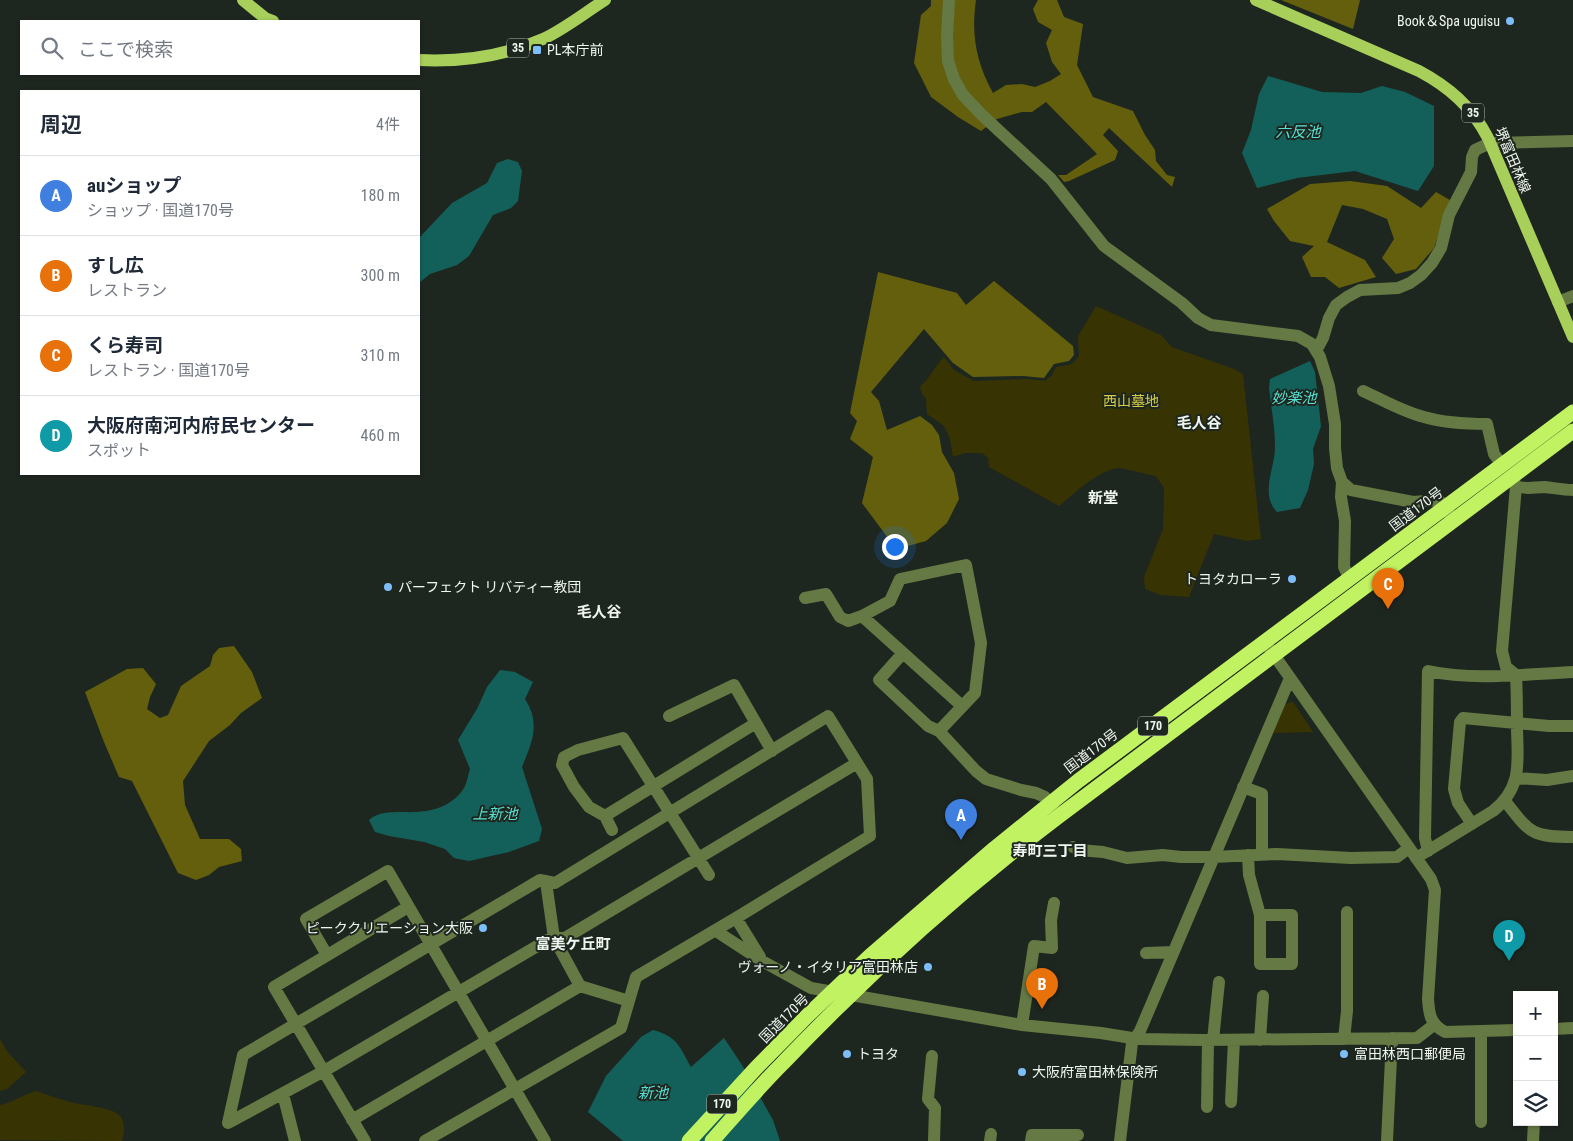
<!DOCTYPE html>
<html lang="ja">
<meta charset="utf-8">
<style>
body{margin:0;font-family:"Roboto Condensed","Noto Sans JP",sans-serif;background:#f6f6f7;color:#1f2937}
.controls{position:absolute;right:15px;bottom:15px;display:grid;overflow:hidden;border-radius:0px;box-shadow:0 1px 4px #0004}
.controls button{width:45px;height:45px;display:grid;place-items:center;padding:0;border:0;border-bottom:1px solid #e0e1e3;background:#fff;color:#1f2937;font:25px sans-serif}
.you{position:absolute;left:894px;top:546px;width:18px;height:18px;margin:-12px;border:4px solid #fff;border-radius:50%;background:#1a73e8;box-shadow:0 0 0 8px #1a73e833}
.badge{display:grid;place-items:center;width:32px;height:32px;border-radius:50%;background:#7c3aed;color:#fff;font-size:16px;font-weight:700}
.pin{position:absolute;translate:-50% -41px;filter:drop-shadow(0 1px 2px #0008)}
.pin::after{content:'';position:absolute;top:26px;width:18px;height:15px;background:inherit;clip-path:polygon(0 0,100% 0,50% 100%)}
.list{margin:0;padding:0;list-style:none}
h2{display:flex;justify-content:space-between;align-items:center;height:65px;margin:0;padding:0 20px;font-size:21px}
h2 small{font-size:16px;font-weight:400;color:#747a83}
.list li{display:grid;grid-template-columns:32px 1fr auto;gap:15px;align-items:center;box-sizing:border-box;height:80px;padding:0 20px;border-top:1px solid #e0e1e3}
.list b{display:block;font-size:19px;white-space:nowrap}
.list p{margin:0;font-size:16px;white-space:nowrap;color:#747a83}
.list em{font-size:16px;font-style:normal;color:#747a83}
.icon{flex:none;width:28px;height:28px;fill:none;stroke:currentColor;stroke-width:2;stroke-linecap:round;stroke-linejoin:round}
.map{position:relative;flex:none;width:1573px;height:1141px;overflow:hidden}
.search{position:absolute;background:#fff;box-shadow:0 1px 4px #0004;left:20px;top:20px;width:400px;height:55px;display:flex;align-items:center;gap:12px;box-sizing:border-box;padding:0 18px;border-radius:0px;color:#747a83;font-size:19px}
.panel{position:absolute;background:#fff;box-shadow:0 1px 4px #0004;left:20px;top:90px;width:400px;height:385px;border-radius:0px}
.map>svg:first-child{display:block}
.green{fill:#373302}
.forest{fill:#645f0d}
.water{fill:#13605a}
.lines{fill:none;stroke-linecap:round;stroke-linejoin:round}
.minor{stroke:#657944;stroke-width:12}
.major{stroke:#a7cf5a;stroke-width:12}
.highway{stroke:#c1f261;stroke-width:15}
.poi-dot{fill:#7dbef9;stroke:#1e271f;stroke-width:2}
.labels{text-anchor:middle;stroke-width:4;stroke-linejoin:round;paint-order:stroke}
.shield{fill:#1e271f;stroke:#b0b7b1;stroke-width:1}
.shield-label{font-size:12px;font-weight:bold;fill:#eff5ef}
.poi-label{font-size:14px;fill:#eff5ef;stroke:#1e271f;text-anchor:start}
.street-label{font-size:14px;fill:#eff5ef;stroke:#1e271f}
.park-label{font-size:14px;fill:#d5cc47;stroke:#1e271f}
.water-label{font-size:15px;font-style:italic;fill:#56e0d3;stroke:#1e271f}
.neighbourhood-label{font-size:15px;font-weight:bold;fill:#eff5ef;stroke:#1e271f}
</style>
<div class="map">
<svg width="1573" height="1141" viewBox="0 0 1573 1141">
<rect width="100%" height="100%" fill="#1e271f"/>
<!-- green -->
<path class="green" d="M1096,306L1161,335L1172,347L1234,369L1243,374L1261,539L1247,541L1214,534L1189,597L1161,595L1145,589L1144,577L1163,529L1164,488L1156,476C1148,475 1121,467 1118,468C1097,471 1075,493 1059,506L989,467L988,458L982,453H965L953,457L950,439L944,426L927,414L926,398L922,394L920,387C930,378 934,367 944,357L954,370L974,381L1027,379L1045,381L1052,375L1056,367L1072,364L1079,356L1078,336Z
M1291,702L1294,703L1313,732L1271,733L1283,705Z
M0,1039L7,1051L26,1072L7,1089L0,1091Z
M37,1091C48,1095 59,1099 70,1102C81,1105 111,1107 119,1115C126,1121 124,1134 122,1141L0,1140V1105C14,1102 24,1094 37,1091Z"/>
<!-- forest -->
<path class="forest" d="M931,0H976C971,35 976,62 993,93L1006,85L1022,84L1035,87L1050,81L1061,74L1052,62L1046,43L1052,30L1038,22L1033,9L1038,0H1057L1064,17L1083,24L1077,65L1093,97L1133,111L1145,135L1155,150L1156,161L1167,175L1175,177L1172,187L1109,128L1103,135L1118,151L1115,160L1069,181L1064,182L1058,175H1066L1097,154L1046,102L1032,112H1022L997,119L981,131L958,117L931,97L914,63L921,15L931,6Z
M1281,0H1360L1353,29Z
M1350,181L1387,186L1421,208L1436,192L1450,200L1434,248L1416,269L1396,274L1382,258L1394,239L1387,219L1363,209L1342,205L1327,242L1365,260L1376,277L1339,288L1325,277H1311L1302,257L1314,246L1290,241L1274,221L1267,209L1310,184Z
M878,272L957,293L966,305L994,281L1073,346L1074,355L1069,361L1054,364L1044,378L1023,376L973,377L953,363L924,329L871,392L879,401L887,430L920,416L932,425L939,435L942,452L954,473L959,499L947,523L926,541L904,547L888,538L862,503L873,457L850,439L857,421L850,413Z
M234,646L252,672L262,698L241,713L230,725L209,741L183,781L185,805L200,839H229L241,849L242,861L219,867L209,875L196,880L178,873L132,781L119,777L104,742L85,692L127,669L143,668L156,684L150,697L147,709L160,718L168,715L181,686L210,666L213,655L219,648Z"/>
<!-- water -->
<path class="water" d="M1268,76L1322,92L1361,93L1382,86L1405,92L1434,106V166L1418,191L1355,171L1297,178L1257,188L1242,153L1251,130L1259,94Z
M508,159L518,162L522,171L518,201L511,208L493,215L469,256L457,265L430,274L419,283V238L452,203L487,183L497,163Z
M1310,361L1315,372L1321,426L1313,449L1314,464L1308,490L1300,508L1277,512C1259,493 1276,467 1275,445C1275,426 1271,407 1269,388L1270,379Z
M500,670L515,672L533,682L525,699C541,724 532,742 522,767L542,829L539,841L509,852L469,861L454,858L445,849L424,842L389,836L375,832L369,820C378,812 389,812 402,812C425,813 450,810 464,788C467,783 468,775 470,769L458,740L477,709L487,687Z
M653,1030C678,1037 679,1046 691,1067L724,1038L742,1065L773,1120L780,1141H623L588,1112L606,1076L641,1037Z"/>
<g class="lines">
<!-- minor -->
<path class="minor" d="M949,0L947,36L948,61L954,79L963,95L982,115L1051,179L1104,246L1182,303L1198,318L1211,325L1298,336L1312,344L1320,357L1329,386L1335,424V448L1337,468L1342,482L1341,497L1345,521L1344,567L1350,579
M1558,302L1573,296
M1316,351L1323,338L1329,318L1336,305L1347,297L1360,290L1398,288L1410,283L1421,275L1432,263L1441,248L1449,215L1471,172L1472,157L1475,150L1490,143L1573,141
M1363,391C1383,400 1403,412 1424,417C1445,423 1466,424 1487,424L1494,454L1502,465
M1342,482L1351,490L1413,502L1439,500L1450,515
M1516,486C1526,490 1534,487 1545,487C1554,488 1563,490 1573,490
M805,598L826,594L840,617L848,621L862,616L890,601L900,579L966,565L981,643L975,693L939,731
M862,616L962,706
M1265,642L1431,879L1435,890L1434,905L1428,999C1429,1014 1430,1024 1445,1032L1517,1030
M903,653L879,680L928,726L939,731L976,771L986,779L1021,790L1036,793L1045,797L1055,812
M669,716L734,685L772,751
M1516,778L1547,780L1573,776
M1243,787L1262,794V855
M1505,801C1530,833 1531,837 1573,837
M605,816L756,723
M1472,824L1458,803L1454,789L1460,722L1463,718L1549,726H1573
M612,830L605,816L589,807L574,787L562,765L564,757L578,750L623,738L709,875
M1073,847L1079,850L1103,852L1127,858L1163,855L1181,857H1213L1277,854L1351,858L1397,857L1409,848
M1428,851L1425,838L1428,671C1473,681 1527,674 1573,672
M1248,855L1249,875L1260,915V964H1292V915H1260
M1416,858L1493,811C1522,788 1518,763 1517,730C1517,711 1517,693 1516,675L1506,667L1502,651L1516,486L1512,476
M546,882L554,938L580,986L629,1001
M736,918L760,957
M716,931L762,961L811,988L1022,1025L1101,1033L1138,1039L1204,1040L1417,1038L1435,1024
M1146,953L1173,952
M327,955L306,919L388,871L545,1141
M1022,1025L1034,946L1052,948L1051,920L1054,903
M1554,1029L1573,1028
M1344,1039L1347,1011V912
M1213,1040L1219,982
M1260,1040L1263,996
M932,1056L928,1099L935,1108L934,1141
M283,1094L295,1141
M1231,1102L1234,1040
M1207,1107L1208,1040
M352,1120L580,986
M1481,1122V1032
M365,1141L274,987L408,907
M425,1141L621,1028L636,977L736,918L870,836L867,779L828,716L555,883L540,880L243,1055L228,1123L324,1071L551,938H565L857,763
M990,1141L991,1134
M1031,1141L1032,1135H1078
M1120,1141L1132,1043L1140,1031L1290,678
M1387,1141L1392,1038
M1533,1141L1534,1122"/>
<!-- major -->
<path class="major" d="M243,0L265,18L273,21
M1256,0L1419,71C1449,87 1472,107 1488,138L1573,337
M419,60C461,62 504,56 543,39C563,30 586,12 605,0"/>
<!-- highway -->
<path class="highway" d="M689,1141L756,1068L808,1015L870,956L995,848L1078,781L1573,412
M712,1141C735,1115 758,1088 783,1063C868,974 961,890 1059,816L1573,431"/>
</g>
<!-- markers -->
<g class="poi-dot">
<circle cx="1510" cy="21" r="5"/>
<rect x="532" y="45" width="10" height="10" rx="2.5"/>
<circle cx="1292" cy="579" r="5"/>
<circle cx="388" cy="587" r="5"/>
<circle cx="483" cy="928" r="5"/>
<circle cx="928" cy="967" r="5"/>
<circle cx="847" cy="1054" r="5"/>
<circle cx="1344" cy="1054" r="5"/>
<circle cx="1022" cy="1072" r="5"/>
</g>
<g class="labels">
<!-- shield labels -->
<g class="shield">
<rect x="507" y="38.5" width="22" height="19" rx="4"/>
<rect x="1462" y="103.5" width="22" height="19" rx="4"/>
<rect x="1138" y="716.5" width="30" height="19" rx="4"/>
<rect x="707" y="1094.5" width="30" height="19" rx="4"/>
</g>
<g class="shield-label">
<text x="518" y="52">35</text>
<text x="1473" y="117">35</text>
<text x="1153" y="730">170</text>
<text x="722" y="1108">170</text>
</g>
<!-- poi labels -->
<g class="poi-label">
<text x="1500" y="26" text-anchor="end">Book＆Spa uguisu</text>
<text x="547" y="55">PL本庁前</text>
<text x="1282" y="584" text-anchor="end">トヨタカローラ</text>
<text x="398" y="592">パーフェクト リバティー教団</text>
<text x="473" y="933" text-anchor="end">ピーククリエーション大阪</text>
<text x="918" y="972" text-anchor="end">ヴォーノ・イタリア富田林店</text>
<text x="857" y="1059">トヨタ</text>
<text x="1354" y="1059">富田林西口郵便局</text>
<text x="1032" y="1077">大阪府富田林保険所</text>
</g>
<!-- street labels -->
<g class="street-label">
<text transform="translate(1513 160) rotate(67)" y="5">堺富田林線</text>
<text transform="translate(1416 509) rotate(-37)" y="5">国道170号</text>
<text transform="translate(1091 751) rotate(-37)" y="5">国道170号</text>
<text transform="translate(784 1018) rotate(-45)" y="5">国道170号</text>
</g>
<!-- park labels -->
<g class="park-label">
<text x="1131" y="406">西山墓地</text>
</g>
<!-- water labels -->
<g class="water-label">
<text x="1298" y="137">六反池</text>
<text x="1294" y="403">妙楽池</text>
<text x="495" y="819">上新池</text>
<text x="653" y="1098">新池</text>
</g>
<!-- neighbourhood labels -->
<g class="neighbourhood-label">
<text x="1199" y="428">毛人谷</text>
<text x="1103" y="503">新堂</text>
<text x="599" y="617">毛人谷</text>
<text x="1050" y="856">寿町三丁目</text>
<text x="573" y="949">富美ケ丘町</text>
</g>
</g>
</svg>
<div class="controls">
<button>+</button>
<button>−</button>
<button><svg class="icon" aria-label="layers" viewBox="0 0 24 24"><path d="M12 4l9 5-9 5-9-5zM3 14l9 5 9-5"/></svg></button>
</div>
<div class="you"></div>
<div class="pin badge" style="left:961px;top:840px;background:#3f7fe0">A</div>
<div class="pin badge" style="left:1042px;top:1009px;background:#e8710a">B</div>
<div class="pin badge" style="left:1388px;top:609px;background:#e8710a">C</div>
<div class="pin badge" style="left:1509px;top:961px;background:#0f9aa8">D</div>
<div class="search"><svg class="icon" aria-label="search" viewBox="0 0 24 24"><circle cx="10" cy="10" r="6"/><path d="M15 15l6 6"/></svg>ここで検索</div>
<section class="panel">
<h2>周辺<small>4件</small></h2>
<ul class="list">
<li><span class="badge" style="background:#3f7fe0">A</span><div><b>auショップ</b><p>ショップ · 国道170号</p></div><em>180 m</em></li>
<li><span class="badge" style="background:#e8710a">B</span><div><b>すし広</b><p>レストラン</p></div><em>300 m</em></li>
<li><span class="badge" style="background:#e8710a">C</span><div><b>くら寿司</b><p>レストラン · 国道170号</p></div><em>310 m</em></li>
<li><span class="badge" style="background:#0f9aa8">D</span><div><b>大阪府南河内府民センター</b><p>スポット</p></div><em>460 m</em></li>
</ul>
</section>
</div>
